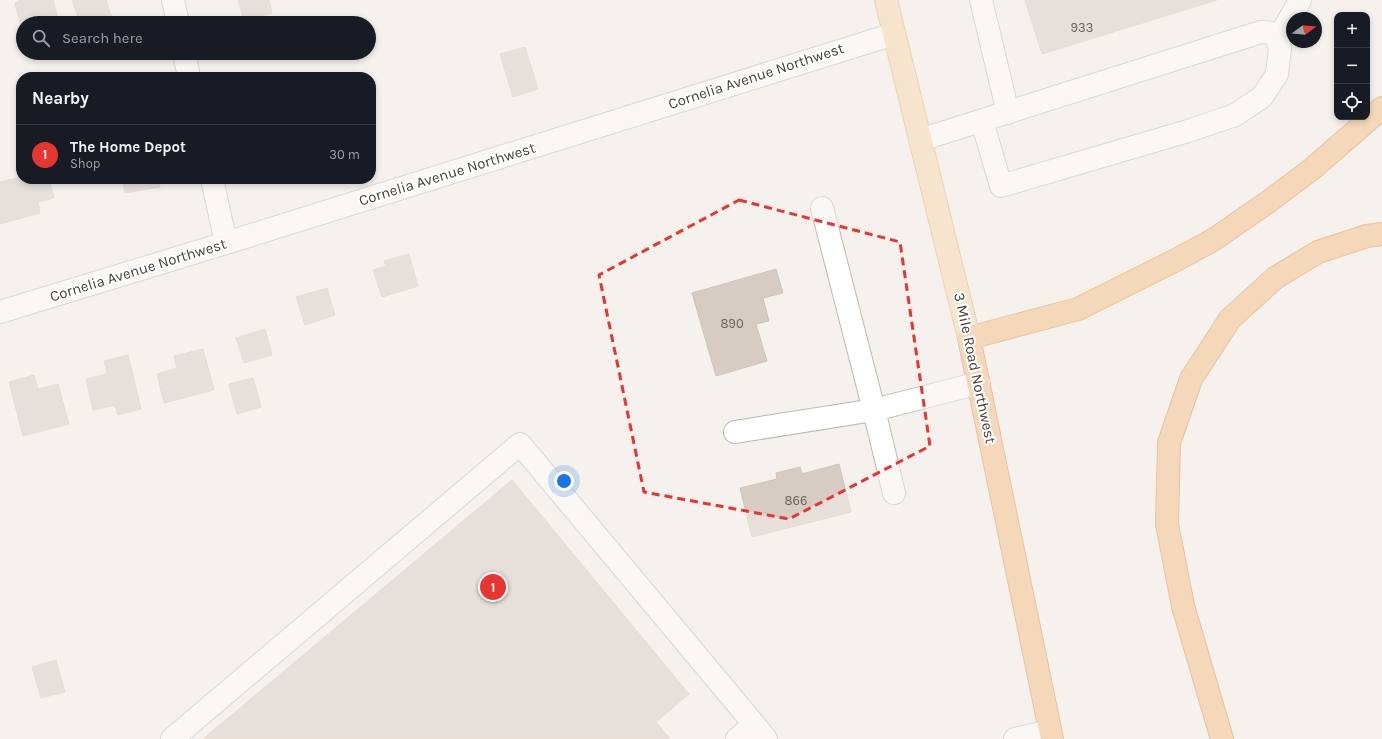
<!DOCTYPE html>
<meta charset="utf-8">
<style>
body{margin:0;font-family:Karla,sans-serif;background:#242831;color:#f1f3f6}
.controls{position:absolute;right:12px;top:12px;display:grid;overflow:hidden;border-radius:8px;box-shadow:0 2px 6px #0003}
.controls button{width:36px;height:36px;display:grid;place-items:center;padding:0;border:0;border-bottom:1px solid #363941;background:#171b24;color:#f1f3f6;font:20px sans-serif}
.compass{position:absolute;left:1286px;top:12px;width:36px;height:36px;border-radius:50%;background:#171b24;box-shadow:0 2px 6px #0003;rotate:74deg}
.you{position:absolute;left:564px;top:481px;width:14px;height:14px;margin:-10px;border:3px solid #fff;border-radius:50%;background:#1a73e8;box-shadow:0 0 0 6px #1a73e833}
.badge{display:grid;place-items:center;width:26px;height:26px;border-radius:50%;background:#e73531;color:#fff;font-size:13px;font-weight:700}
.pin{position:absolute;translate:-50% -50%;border:2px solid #fff;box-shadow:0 1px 4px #0006}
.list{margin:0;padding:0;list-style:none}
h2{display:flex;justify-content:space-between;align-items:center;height:52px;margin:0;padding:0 16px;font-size:17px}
h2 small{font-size:13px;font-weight:400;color:#9ea1a6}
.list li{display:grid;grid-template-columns:26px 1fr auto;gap:12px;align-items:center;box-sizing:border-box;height:60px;padding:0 16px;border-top:1px solid #363941}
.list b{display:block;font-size:15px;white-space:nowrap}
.list p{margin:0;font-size:13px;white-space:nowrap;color:#9ea1a6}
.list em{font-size:13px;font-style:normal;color:#9ea1a6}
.icon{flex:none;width:22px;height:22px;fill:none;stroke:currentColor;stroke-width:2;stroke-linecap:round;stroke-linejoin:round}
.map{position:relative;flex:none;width:1382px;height:739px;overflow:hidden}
.search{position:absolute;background:#171b24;box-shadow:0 2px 6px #0003;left:16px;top:16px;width:360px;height:44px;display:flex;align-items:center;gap:10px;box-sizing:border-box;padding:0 14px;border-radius:22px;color:#9ea1a6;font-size:15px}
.panel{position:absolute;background:#171b24;box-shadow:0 2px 6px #0003;left:16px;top:72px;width:360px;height:112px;border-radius:16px}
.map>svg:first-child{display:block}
.building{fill:#d6ccc3;stroke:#d0c3b6}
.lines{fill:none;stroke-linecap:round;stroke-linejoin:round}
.minor-casing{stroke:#c0b8b0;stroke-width:24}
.major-casing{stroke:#daaf75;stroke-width:24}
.highway-casing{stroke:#d18e4a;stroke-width:24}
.minor{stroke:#fff;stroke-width:22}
.major{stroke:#f6d4a4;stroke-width:22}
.highway{stroke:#f2bb7b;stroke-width:22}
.marked{fill:none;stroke:#e73531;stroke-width:3;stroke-dasharray:8 5;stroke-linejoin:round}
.labels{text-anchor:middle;stroke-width:4;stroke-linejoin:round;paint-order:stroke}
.number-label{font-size:13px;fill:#6c645c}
.street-label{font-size:15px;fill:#49413a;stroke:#fff}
</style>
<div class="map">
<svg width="1382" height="739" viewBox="0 0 1382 739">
<rect width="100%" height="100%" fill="#f5f1ec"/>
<!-- building -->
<path class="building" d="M19,0H53L59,23H23V34L15,3L19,2Z
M72,0H106L113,21L106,23H80Z
M238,0H269L272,13L244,20Z
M1025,0H1217L1042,54Z
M525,47L538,89L513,97L500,54Z
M21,177V179H49L54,198L38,202L40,213L0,224V182Z
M123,179H159L160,187L125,193Z
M409,254L418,286L382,297L373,270L386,266L384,261Z
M776,269L783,293L763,298L769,321L756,324L767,361L716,376L692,293Z
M327,288L335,315L305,325L296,297Z
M265,329L272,355L244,363L236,338Z
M203,349L214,390L164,403L157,374L177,368L174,356Z
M128,355L141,409L118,415L115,405L93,410L86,379L107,374L104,361Z
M34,375L38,389L58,384L69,424L23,436L9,382Z
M253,378L261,407L237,414L229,384Z
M839,464L851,512L752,537L740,488L777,479L776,473L800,467L802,474Z
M512,480L689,694L656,722L670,739H203Z
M56,660L65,692L41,698L32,667Z"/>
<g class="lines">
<defs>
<path id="minor" d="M173,0L178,23
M981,0L1008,113
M1277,41L1300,0
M184,53L189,77
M920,140L1261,32L1274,33L1280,48L1277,74L1262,97L1235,115L1188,131L1001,186L982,121
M212,179L226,243
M822,208L874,410L894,493
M0,312L226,243L894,34
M735,432L874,410L979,383
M172,739L520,444L754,724
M737,739L754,724L766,739
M1015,739L1050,731"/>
<path id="major" d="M886,0L969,338"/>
<path id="highway" d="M1052,739L969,338L1078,309L1176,260L1213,240L1268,202L1312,169L1382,108
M1222,739L1183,606L1167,524L1169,443L1191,379L1230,319L1275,278L1318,252L1367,236L1382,234"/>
</defs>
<!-- minor casing -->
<use href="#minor" class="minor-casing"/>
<!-- major casing -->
<use href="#major" class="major-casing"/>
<!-- highway casing -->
<use href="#highway" class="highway-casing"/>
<!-- minor -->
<use href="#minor" class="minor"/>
<!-- major -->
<use href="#major" class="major"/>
<!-- highway -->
<use href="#highway" class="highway"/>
</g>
<!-- marked area -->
<path d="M0 0H1382V739H0ZM739,200L900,242L930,446L789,519L644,492L599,275Z" fill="#f5f1ec" fill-opacity=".55" fill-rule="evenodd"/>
<path class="marked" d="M739,200L900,242L930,446L789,519L644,492L599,275Z"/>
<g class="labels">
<!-- number labels -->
<g class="number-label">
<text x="1082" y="32">933</text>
<text x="732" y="328">890</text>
<text x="796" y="505">866</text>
</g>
<!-- street labels -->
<g class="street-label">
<text transform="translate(756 76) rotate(-18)" y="5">Cornelia Avenue Northwest</text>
<text transform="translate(447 174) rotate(-17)" y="5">Cornelia Avenue Northwest</text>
<text transform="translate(138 270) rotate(-17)" y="5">Cornelia Avenue Northwest</text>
<text transform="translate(975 368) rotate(78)" y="5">3 Mile Road Northwest</text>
</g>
</g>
</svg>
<div class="controls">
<button>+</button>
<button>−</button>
<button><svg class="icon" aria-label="locate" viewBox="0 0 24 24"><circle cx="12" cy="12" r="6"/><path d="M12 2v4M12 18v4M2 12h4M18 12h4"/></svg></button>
</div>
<svg class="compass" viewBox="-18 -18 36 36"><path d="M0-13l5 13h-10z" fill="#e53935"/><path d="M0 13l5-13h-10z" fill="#9ea1a6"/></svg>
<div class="you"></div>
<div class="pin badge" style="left:493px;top:587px">1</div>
<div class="search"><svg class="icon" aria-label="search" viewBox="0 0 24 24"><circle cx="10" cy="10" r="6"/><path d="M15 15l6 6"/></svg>Search here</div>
<section class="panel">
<h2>Nearby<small></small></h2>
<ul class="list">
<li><span class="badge">1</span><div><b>The Home Depot</b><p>Shop</p></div><em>30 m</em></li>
</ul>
</section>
</div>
